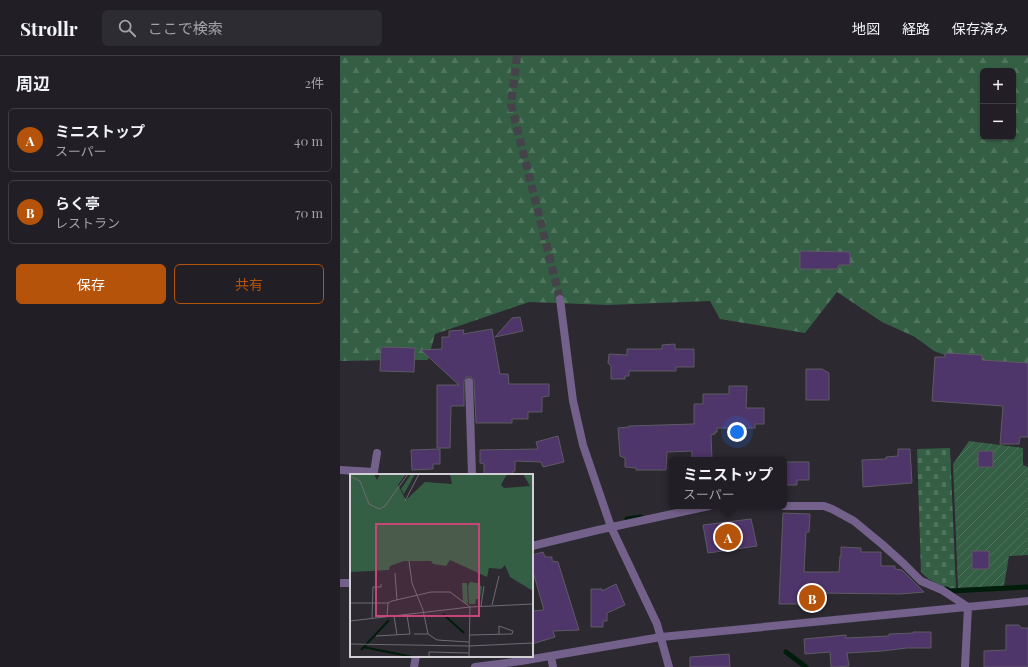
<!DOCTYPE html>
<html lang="ja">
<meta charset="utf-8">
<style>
body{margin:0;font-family:"Playfair Display","Noto Sans JP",serif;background:#2d2c32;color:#f1f3f6}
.controls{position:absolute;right:12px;top:12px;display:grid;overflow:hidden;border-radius:6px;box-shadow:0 1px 3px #0004}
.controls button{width:36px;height:36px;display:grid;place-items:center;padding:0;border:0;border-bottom:1px solid #3e3d42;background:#211f25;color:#f1f3f6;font:20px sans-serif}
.you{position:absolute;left:397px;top:376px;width:14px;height:14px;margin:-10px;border:3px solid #fff;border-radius:50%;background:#1a73e8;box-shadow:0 0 0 6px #1a73e833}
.badge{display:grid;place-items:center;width:26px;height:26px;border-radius:50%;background:#b45309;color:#fff;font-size:13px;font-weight:700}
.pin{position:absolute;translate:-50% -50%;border:2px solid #fff;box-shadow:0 1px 4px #0006}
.popup{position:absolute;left:329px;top:401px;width:118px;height:52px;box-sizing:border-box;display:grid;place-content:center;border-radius:6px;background:#211f25;filter:drop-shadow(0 1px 3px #0005);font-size:13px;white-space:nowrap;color:#a2a2a7}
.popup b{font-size:15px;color:#f1f3f6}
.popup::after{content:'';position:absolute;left:50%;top:100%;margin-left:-8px;border:8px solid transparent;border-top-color:#211f25}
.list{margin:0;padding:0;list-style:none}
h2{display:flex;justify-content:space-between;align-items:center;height:52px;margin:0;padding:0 16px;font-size:17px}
h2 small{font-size:13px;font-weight:400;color:#a2a2a7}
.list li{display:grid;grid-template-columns:26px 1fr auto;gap:12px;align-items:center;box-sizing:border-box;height:64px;margin:0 8px 8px;padding:0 8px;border:1px solid #3e3d42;border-radius:6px}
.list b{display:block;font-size:15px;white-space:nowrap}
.list p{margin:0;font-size:13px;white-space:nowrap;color:#a2a2a7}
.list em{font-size:13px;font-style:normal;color:#a2a2a7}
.actions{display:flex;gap:8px;padding:12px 16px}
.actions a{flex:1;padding:9px 0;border:1px solid #b45309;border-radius:6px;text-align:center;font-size:14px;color:#b45309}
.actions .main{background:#b45309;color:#fff}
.icon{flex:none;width:22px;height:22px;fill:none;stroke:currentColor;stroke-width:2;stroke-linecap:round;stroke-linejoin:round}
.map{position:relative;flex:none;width:688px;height:611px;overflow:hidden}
header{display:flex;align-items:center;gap:24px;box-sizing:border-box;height:56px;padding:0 20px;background:#211f25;border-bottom:1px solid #3e3d42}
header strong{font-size:19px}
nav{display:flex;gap:22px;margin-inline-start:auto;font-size:14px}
.search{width:280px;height:36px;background:#2d2c32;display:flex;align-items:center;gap:10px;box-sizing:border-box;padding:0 14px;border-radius:6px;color:#a2a2a7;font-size:15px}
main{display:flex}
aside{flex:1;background:#211f25}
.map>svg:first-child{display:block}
.forest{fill:url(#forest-firs);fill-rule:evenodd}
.cemetery{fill:url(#cemetery-stones)}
.garden{fill:url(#garden-furrows)}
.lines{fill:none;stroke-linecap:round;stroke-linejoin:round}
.stream{stroke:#001c0a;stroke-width:5}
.building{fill:#4e356a;stroke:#5e5a63}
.minor-tunnel{stroke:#45424a;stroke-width:8;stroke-dasharray:8 4;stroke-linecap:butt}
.minor{stroke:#73618b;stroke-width:8}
.tertiary{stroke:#73618b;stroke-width:8}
.inset-river{fill:none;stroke:#001c0a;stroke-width:2}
.inset-road{fill:none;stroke:#6e6c73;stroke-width:1}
.view{fill:#c6467a;fill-opacity:0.15;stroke:#c6467a;stroke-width:2}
.inset-edge{fill:none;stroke:#d2d0d5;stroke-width:2}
</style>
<header>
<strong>Strollr</strong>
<div class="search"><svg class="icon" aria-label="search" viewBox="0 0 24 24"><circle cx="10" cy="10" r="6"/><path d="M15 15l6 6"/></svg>ここで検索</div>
<nav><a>地図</a><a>経路</a><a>保存済み</a></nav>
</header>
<main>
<aside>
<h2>周辺<small>2件</small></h2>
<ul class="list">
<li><span class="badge">A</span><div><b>ミニストップ</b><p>スーパー</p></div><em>40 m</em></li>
<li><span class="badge">B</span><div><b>らく亭</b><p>レストラン</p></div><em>70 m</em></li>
</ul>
<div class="actions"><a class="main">保存</a><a>共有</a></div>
</aside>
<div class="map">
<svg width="688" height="611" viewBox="0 0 688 611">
<defs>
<pattern id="forest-firs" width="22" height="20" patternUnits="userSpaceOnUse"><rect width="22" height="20" fill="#345f44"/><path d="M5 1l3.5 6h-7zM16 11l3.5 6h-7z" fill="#50755e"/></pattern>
<pattern id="cemetery-stones" width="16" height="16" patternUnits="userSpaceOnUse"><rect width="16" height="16" fill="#345f44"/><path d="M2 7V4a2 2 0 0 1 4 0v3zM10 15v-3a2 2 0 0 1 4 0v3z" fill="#50755e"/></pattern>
<pattern id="garden-furrows" width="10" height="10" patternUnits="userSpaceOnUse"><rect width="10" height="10" fill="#345f44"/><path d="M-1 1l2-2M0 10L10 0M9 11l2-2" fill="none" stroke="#50755e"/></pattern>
</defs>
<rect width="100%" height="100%" fill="#2c2931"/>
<!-- forest -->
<path class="forest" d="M0,0H688V331L594,295L575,281L542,266L497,236L465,277L380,263L370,245L268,249L189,246L95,278L88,304H55L0,305ZM643,15H673V81H643Z"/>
<!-- cemetery -->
<path class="cemetery" d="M610,392L616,533C605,532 588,525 581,516L577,393Z"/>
<!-- garden -->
<path class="garden" d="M629,385L683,392V409L688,411V499L669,500L664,530L618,532L613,408Z"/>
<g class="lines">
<!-- stream -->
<path class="stream" d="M287,463L301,461
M606,533L610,535L688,531
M446,596L466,611"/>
</g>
<!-- building -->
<path class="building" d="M460,195L510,196V209H499L497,213H460Z
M180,261L183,275L155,281L172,262Z
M152,273L160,318H168L169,328H209V340L202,341V356H188V363H172V367H136L134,325L131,321H126L124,326V350H111L110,392H97V329H119L81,294L102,293V281H109V275L124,274L123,278Z
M335,288V293H354V311H336V315H289V320H285V323H271V310L268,307L269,298L287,299V293H322V289Z
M41,291L75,292L74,316L40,315Z
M605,297L642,299V304L688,307V381H680L679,388H660L663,350L592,345L595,301H605Z
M466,313H482L489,317V344H466Z
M389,330H407L406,352H424V368H415V372H377V376H375V378L371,379L372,404H352V395L327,396L326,414H296V412L285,411V402L280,400L278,372L289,371V370L354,368V348H363V338H389Z
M218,380L224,406L203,411L201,406L175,405V415H173V419H144V408L140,407V394L198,393L196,386Z
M100,393V408H93V413L72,414L71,394Z
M558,393H570L572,427L523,431L522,404L546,403V401L558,400Z
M638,395H653V411H638Z
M444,406H469V424H457V429H444Z
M443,457L470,458L469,476H466L464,516H499L500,500H501V491L521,492V496H541V510H555V513L562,514L584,536L560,538L479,537V548H439Z
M411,463L417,490L368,497L363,469Z
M632,495H649V513H632Z
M203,496L205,501H212V505L218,506L239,574L213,575L215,581L192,588V555L204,554L192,512V499Z
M276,528L285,549L267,557V565H263V571H251V533H262V535Z
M666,569H679L681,572H688V611H644V595L666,594Z
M573,576H591V592H567L542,595L507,597L509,610L497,611H491L490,596L465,598L464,583L506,579V582L549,580V578L573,577Z
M389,598L390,611H350V601Z"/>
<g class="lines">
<!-- minor-tunnel -->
<path class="minor-tunnel" d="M177,0L171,48L220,243"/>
<!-- minor -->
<path class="minor" d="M220,243L233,345L243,389L271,471L317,568L329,611
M129,326L132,419
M0,414L34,416L37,397
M444,450H484L492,453L514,465L543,489L564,508L581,525L602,534L628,551
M192,490L258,474L369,450
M0,527H11
M211,600L213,611
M74,611L76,600"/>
<!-- tertiary -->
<path class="tertiary" d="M135,611L181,605L321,581L688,545
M625,611L628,551"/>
</g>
<!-- overview -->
<g transform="translate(10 418)">
<rect width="183" height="183" fill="#2c2931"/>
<path d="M61,0H65L54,20L51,15Z" fill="#345f44"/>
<path d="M0,0H24L27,6L30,0H56L48,11L56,26L75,8L102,10L100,0H157L151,11L154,14L180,12L173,0H183V117L160,103L155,91L151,95L139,94L137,103L100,86L96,92L83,90L81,87H54L40,92L39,96L0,98Z" fill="#345f44"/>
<path d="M112,109H117L118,130L113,128Z" fill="#345f44"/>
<path d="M120,108L128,109L132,113L130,125H126L125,130H119L118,112Z" fill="#345f44"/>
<path class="inset-river" d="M93,140L114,159M13,173L63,183M11,176L39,146"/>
<path class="inset-road" d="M0,2L10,7L19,30L29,35L35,32L58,0M55,27L69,0M59,87L62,109L73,136L78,160M45,99L47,126M0,129H38M142,131L149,102M131,132L134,112M44,142L47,161M37,143L38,129L42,127L81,118H100L120,133L119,183M22,145L23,113H31V110M0,147L120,133L183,130M64,160H78L87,166L119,168M120,161L162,160L163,157L149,152V160M26,162L60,160L57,141M0,170L119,172L183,169M79,183V178L119,179"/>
<path class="view" d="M26,50H129V142H26Z"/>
<rect width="183" height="183" class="inset-edge"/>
</g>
</svg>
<div class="controls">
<button>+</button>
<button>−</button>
</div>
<div class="you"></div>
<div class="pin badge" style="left:388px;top:481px">A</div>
<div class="popup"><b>ミニストップ</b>スーパー</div>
<div class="pin badge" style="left:472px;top:542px">B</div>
</div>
</main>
